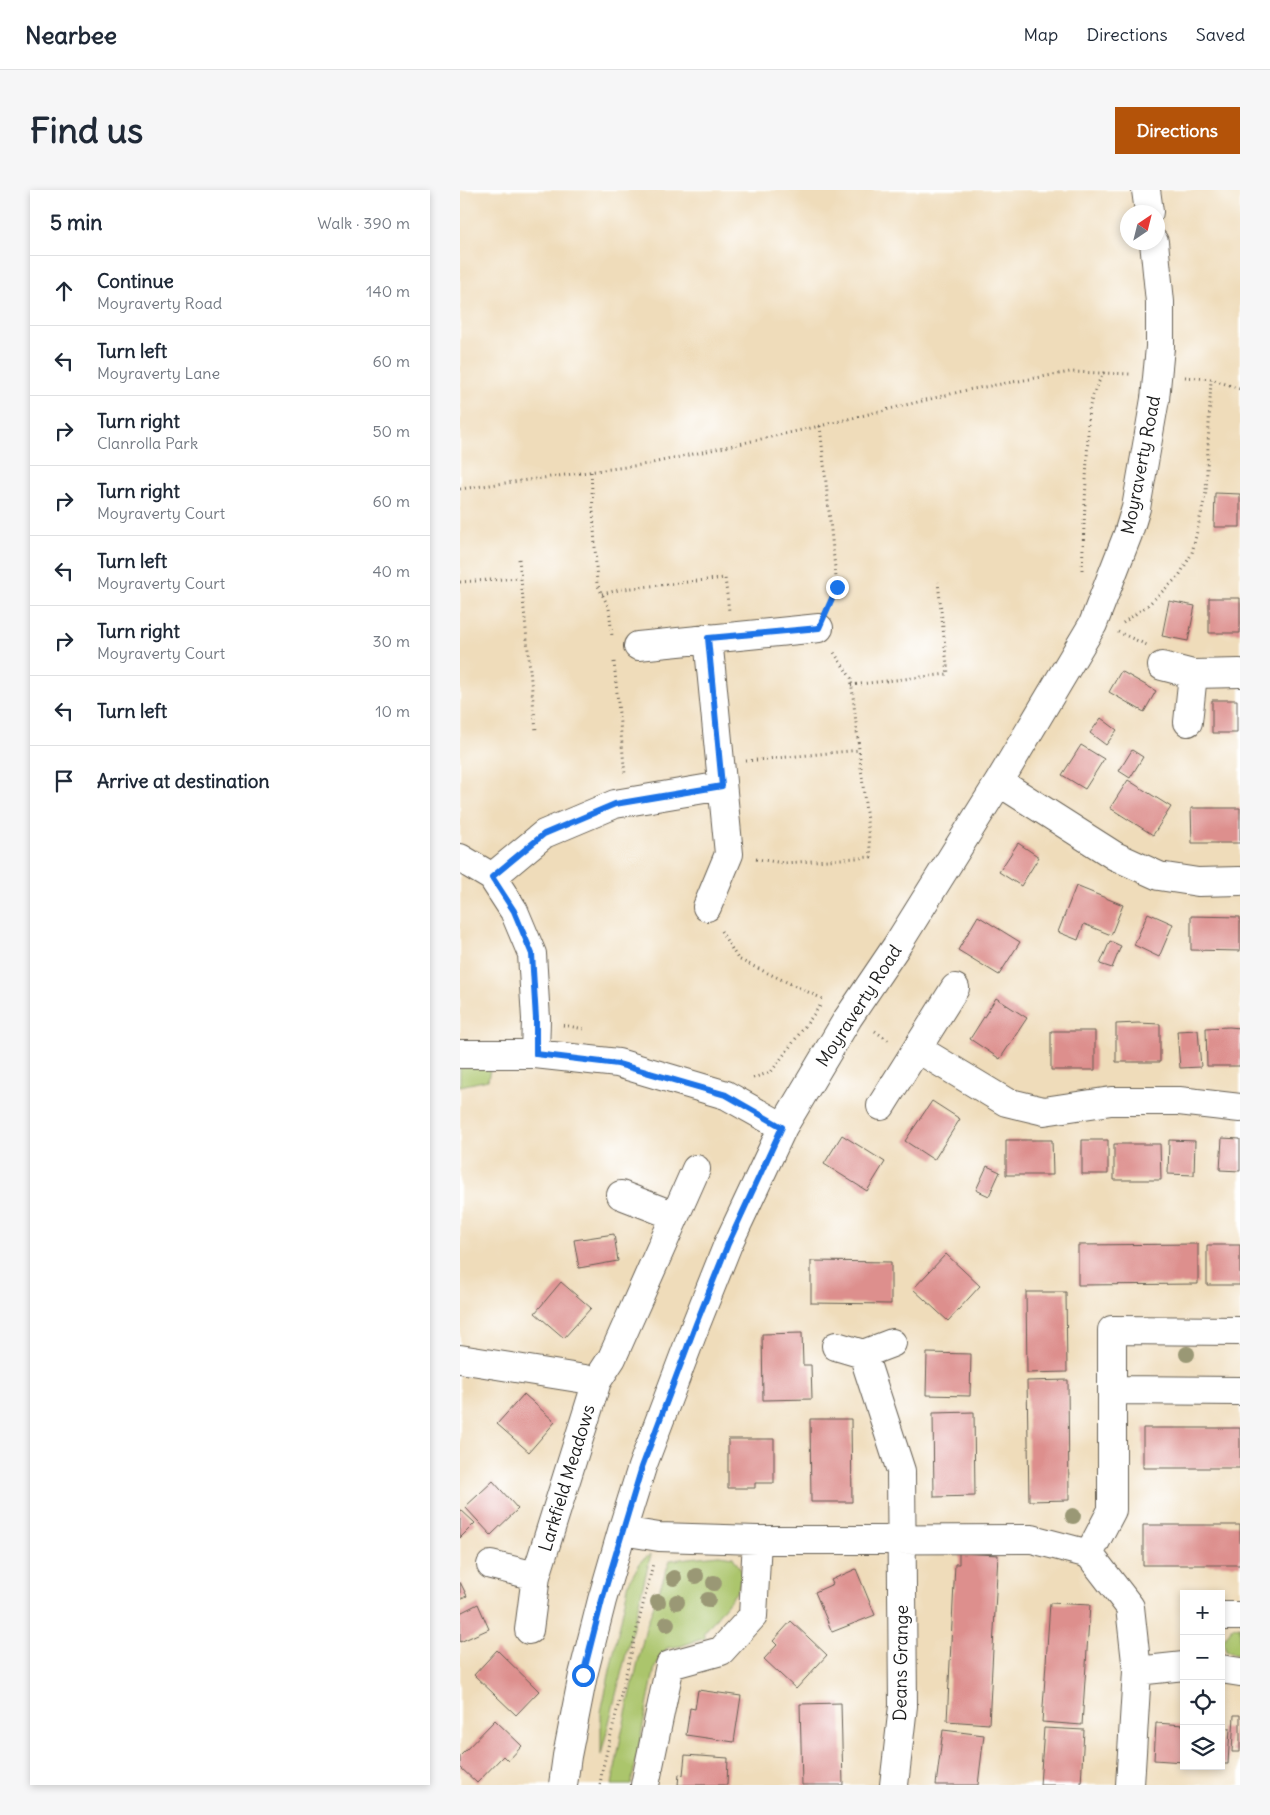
<!DOCTYPE html>
<meta charset="utf-8">
<style>
body{margin:0;font-family:Delius,sans-serif;background:#f6f6f7;color:#1f2937}
.controls{position:absolute;right:15px;bottom:15px;display:grid;overflow:hidden;border-radius:0px;box-shadow:0 2px 8px #0003}
.controls button{width:45px;height:45px;display:grid;place-items:center;padding:0;border:0;border-bottom:1px solid #e0e1e3;background:#fff;color:#1f2937;font:25px sans-serif}
.compass{position:absolute;left:660px;top:15px;width:45px;height:45px;border-radius:50%;background:#fff;box-shadow:0 2px 8px #0003;rotate:35deg}
.stop{position:absolute;width:15px;height:15px;margin:-11px;border:4px solid #1a73e8;border-radius:50%;background:#fff}
.stop.end{background:#1a73e8;border-color:#fff;box-shadow:0 1px 5px #0008}
.list{margin:0;padding:0;list-style:none}
h2{display:flex;justify-content:space-between;align-items:center;height:65px;margin:0;padding:0 20px;font-size:21px}
h2 small{font-size:16px;font-weight:400;color:#747a83}
.list li{display:grid;grid-template-columns:32px 1fr auto;gap:15px;align-items:center;box-sizing:border-box;height:70px;padding:0 20px;border-top:1px solid #e0e1e3}
.list b{display:block;font-size:19px;white-space:nowrap}
.list p{margin:0;font-size:16px;white-space:nowrap;color:#747a83}
.list em{font-size:16px;font-style:normal;color:#747a83}
.icon{flex:none;width:28px;height:28px;fill:none;stroke:currentColor;stroke-width:2;stroke-linecap:round;stroke-linejoin:round}
.map{position:relative;flex:none;width:780px;height:1595px;overflow:hidden;border-radius:0px}
header{display:flex;align-items:center;gap:30px;box-sizing:border-box;height:70px;padding:0 25px;background:#fff;border-bottom:1px solid #e0e1e3}
header strong{font-size:24px}
nav{display:flex;gap:28px;margin-inline-start:auto;font-size:18px}
.intro{display:flex;align-items:center;justify-content:space-between;box-sizing:border-box;height:120px;padding:0 30px}
h1{margin:0;font-size:35px}
.button{padding:12px 22px;border-radius:0px;background:#b45309;color:#fff;font-size:18px;font-weight:700}
main{display:flex;gap:30px;padding:0 30px}
aside{flex:1;background:#fff;border-radius:0px;box-shadow:0 2px 8px #0003}
.map>svg:first-child{display:block}
.green{fill:#abc56c;stroke:#647044}
.building{fill:#dd8f8d}
.lines{fill:none;stroke-linecap:round;stroke-linejoin:round}
.minor-casing{stroke:#665f53;stroke-width:30}
.path{stroke:#665f53;stroke-width:3;stroke-dasharray:1 4;stroke-linecap:butt}
.minor{stroke:#fff;stroke-width:28}
.minor-bridge-casing{stroke:#665f53;stroke-width:30;stroke-linecap:butt}
.minor-bridge{stroke:#fff;stroke-width:28}
.tree{fill:#9a9875}
.route{stroke:#1a73e8;stroke-width:6}
.labels{text-anchor:middle;stroke-width:4.5;stroke-linejoin:round;paint-order:stroke}
.street-label{font-size:18px;fill:#1c1c1c;stroke:#fff}
</style>
<header>
<strong>Nearbee</strong>
<nav><a>Map</a><a>Directions</a><a>Saved</a></nav>
</header>
<div class="intro"><h1>Find us</h1><a class="button">Directions</a></div>
<main>
<aside>
<h2>5 min<small>Walk · 390 m</small></h2>
<ul class="list">
<li><svg class="icon" aria-label="ahead" viewBox="0 0 24 24"><path d="M12 20V5M6 11l6-6 6 6"/></svg><div><b>Continue</b><p>Moyraverty Road</p></div><em>140 m</em></li>
<li><svg class="icon" aria-label="left" viewBox="0 0 24 24"><path d="M17 20v-9H6M10 6l-5 5 5 5"/></svg><div><b>Turn left</b><p>Moyraverty Lane</p></div><em>60 m</em></li>
<li><svg class="icon" aria-label="right" viewBox="0 0 24 24"><path d="M7 20v-9h11M14 6l5 5-5 5"/></svg><div><b>Turn right</b><p>Clanrolla Park</p></div><em>50 m</em></li>
<li><svg class="icon" aria-label="right" viewBox="0 0 24 24"><path d="M7 20v-9h11M14 6l5 5-5 5"/></svg><div><b>Turn right</b><p>Moyraverty Court</p></div><em>60 m</em></li>
<li><svg class="icon" aria-label="left" viewBox="0 0 24 24"><path d="M17 20v-9H6M10 6l-5 5 5 5"/></svg><div><b>Turn left</b><p>Moyraverty Court</p></div><em>40 m</em></li>
<li><svg class="icon" aria-label="right" viewBox="0 0 24 24"><path d="M7 20v-9h11M14 6l5 5-5 5"/></svg><div><b>Turn right</b><p>Moyraverty Court</p></div><em>30 m</em></li>
<li><svg class="icon" aria-label="left" viewBox="0 0 24 24"><path d="M17 20v-9H6M10 6l-5 5 5 5"/></svg><div><b>Turn left</b></div><em>10 m</em></li>
<li><svg class="icon" aria-label="arrive" viewBox="0 0 24 24"><path d="M6 21V4h12l-3 4 3 4H6"/></svg><div><b>Arrive at destination</b></div></li>
</ul>
</aside>
<div class="map">
<svg width="780" height="1595" viewBox="0 0 780 1595">
<rect width="100%" height="100%" fill="#fff"/>
<filter id="ink" filterUnits="userSpaceOnUse"><feTurbulence type="fractalNoise" baseFrequency=".02" numOctaves="2"/><feDisplacementMap in="SourceGraphic" scale="10" xChannelSelector="R" yChannelSelector="G"/><feConvolveMatrix kernelMatrix="1 2 1 2 8 2 1 2 1" color-interpolation-filters="sRGB"/></filter>
<filter id="wash" filterUnits="userSpaceOnUse"><feTurbulence type="fractalNoise" baseFrequency=".0096" numOctaves="4" result="noise"/><feDisplacementMap in="SourceGraphic" scale="20" xChannelSelector="R" yChannelSelector="G"/><feGaussianBlur stdDeviation="1.12" result="paint"/><feColorMatrix in="noise" values="0 0 0 0 0 0 0 0 0 0 0 0 0 0 0 0 0 1.4 0 .05"/><feComposite in="paint" operator="in"/></filter>
<g filter="url(#wash)">
<rect width="100%" height="100%" fill="#efdcba"/>
<!-- green -->
<path class="green" d="M32,869L28,890L0,896V870Z
M191,1364L141,1565V1522L169,1392L181,1371Z
M259,1365L273,1367L282,1382L278,1400L243,1444L245,1448L221,1456L207,1458L195,1477L171,1595H152L162,1541L186,1437L210,1370Z
M780,1436V1466L766,1461L763,1450L772,1438Z"/>
<g id="blocks">
<!-- building -->
<path class="building" d="M755,303L780,304V337H754Z
M749,408H780V443H749Z
M709,411L735,416L728,451L702,446Z
M661,481L696,501L684,522L649,502Z
M752,510H777V543H752Z
M641,528L657,540L646,555L630,543Z
M621,555L644,569L625,599L602,585Z
M672,560L683,567L670,588L659,581Z
M668,590L711,617L693,645L650,618Z
M731,618H780V653H732Z
M558,653L579,667L561,696L539,682Z
M616,696L663,715L651,745L624,734L618,750L598,742Z
M688,723L713,734L699,767L674,755Z
M518,726L560,752L539,785L498,760Z
M731,726L780,727V761L731,760Z
M650,751L661,756L652,778L640,774Z
M536,808L567,828L540,869L510,849Z
M678,833L700,834V872H656V834Z
M769,837L780,838V876H747L746,838Z
M738,840L741,877L720,878L717,841Z
M591,841H635V880H591Z
M472,911L500,929L474,970L445,951Z
M382,945L425,972L407,1001L364,974Z
M762,948L780,949V981L760,980Z
M546,950H592L593,985H546Z
M622,950H648V984H622Z
M709,950L735,951L734,985L708,984Z
M654,954H700L701,990H654Z
M527,976L540,982L529,1006L516,1000Z
M154,1044L158,1071L119,1078L114,1050Z
M738,1054V1094L618,1095V1055Z
M747,1055H780V1095H747Z
M486,1064L520,1096L488,1131L453,1099Z
M351,1071L431,1072V1114L351,1113Z
M101,1092L131,1118L104,1148L75,1123Z
M566,1102H606L607,1182L567,1183Z
M342,1143L343,1175H351L352,1209L303,1210L302,1144Z
M467,1163L511,1164L510,1206L466,1205Z
M608,1190L609,1310L569,1311L567,1191Z
M64,1204L95,1232L69,1262L37,1234Z
M514,1222L515,1306L474,1307L473,1223Z
M350,1229H391L392,1312H351Z
M683,1238H780V1278H683Z
M268,1249H314V1293H295V1298H268Z
M33,1291L58,1319L31,1345L5,1317Z
M0,1319L15,1333L0,1348Z
M683,1335H780V1375H683Z
M499,1363L538,1365L529,1534L487,1531L495,1374H499Z
M396,1379L415,1425L372,1442L355,1402L373,1394L371,1390Z
M0,1392L7,1406L0,1409Z
M590,1413L630,1415L622,1535L582,1532Z
M18,1414L29,1439L0,1452V1423Z
M331,1431L367,1465L336,1499L304,1469L317,1455L313,1451Z
M37,1460L79,1501L56,1525L14,1485Z
M238,1500L281,1506L274,1552L226,1545L230,1518L235,1519Z
M381,1513L383,1595H342L340,1514Z
M774,1525H780V1562H772Z
M35,1530L62,1556L48,1571L43,1566L17,1593L0,1577V1566Z
M696,1533L724,1535V1572L694,1570Z
M761,1537L770,1538L768,1574H761Z
M584,1538L624,1540L621,1595H580Z
M483,1540L524,1545L518,1595H476Z
M225,1565L268,1568L267,1595H218L219,1584L223,1585Z"/>
</g>
</g>
<g filter="url(#ink)">
<use href="#blocks" fill-opacity="0" stroke="#665f53" stroke-width="1"/>
<g class="lines">
<defs>
<path id="minor" d="M686,0L689,22
M694,52L700,112V157
M178,456L359,438
M702,476L733,484L780,483
M728,532L733,484
M539,592L655,666L699,686L738,692L780,691
M0,668L32,687L54,721L72,764L76,829L75,864
M32,687L84,644L155,614L262,596
M247,717L269,664L248,448
M458,859L546,912L584,921L651,911H719L780,918
M0,864H75L158,873L266,905L323,937
M421,916L495,798
M161,1005L215,1026
M376,1156L403,1164L432,1153
M403,1164L441,1281L443,1516L434,1595
M0,1169L137,1191
M652,1200L780,1201
M162,1341L199,1347L297,1350L572,1349L629,1364L670,1417L677,1481L670,1595
M629,1364L652,1320V1140L780,1141
M31,1375L76,1386
M761,1426H780
M69,1440L76,1386L137,1191L152,1168L236,979
M761,1479L780,1482
M677,1481L724,1476
M103,1595L107,1566L123,1485L142,1410L162,1341L182,1277L236,1134L268,1054L323,937L388,828L436,757L539,592L633,434L668,344L676,318L695,209
M185,1595L210,1475L261,1461L293,1426L297,1350"/>
</defs>
<!-- minor casing -->
<use href="#minor" class="minor-casing"/>
<!-- path -->
<path class="path" d="M725,187L751,189L780,199
M360,236L377,397L370,413
M131,282L137,394L149,418L152,446
M0,299L188,274L360,236L507,200L610,182L671,184
M59,369L76,541
M622,380L628,246C627,218 631,206 644,182
M0,392L60,388
M142,404L163,399L265,388L269,421
M663,433L688,415L719,386L732,363L746,302L751,189
M658,442L687,455
M154,472L165,585
M391,495L488,484L478,392
M286,571L400,560
M296,669L324,673L411,667L391,488L373,461
M261,741L278,769L365,810
M103,835L124,839
M415,841L429,851
M293,888L311,882L360,816
M140,1595L142,1581L193,1374"/>
<!-- minor -->
<use href="#minor" class="minor"/>
<defs>
<path id="minor-bridge" d="M695,209L700,157"/>
</defs>
<!-- minor-bridge casing -->
<use href="#minor-bridge" class="minor-bridge-casing"/>
<!-- minor-bridge -->
<use href="#minor-bridge" class="minor-bridge"/>
</g>
<!-- trees -->
<g class="tree">
<circle cx="727" cy="1164" r="8"/>
<circle cx="613" cy="1326" r="8"/>
<circle cx="236" cy="1386" r="8"/>
<circle cx="214" cy="1388" r="8"/>
<circle cx="254" cy="1393" r="8"/>
<circle cx="248" cy="1410" r="8"/>
<circle cx="198" cy="1412" r="8"/>
<circle cx="217" cy="1412" r="8"/>
<circle cx="207" cy="1434" r="8"/>
</g>
</g>
<g class="lines" filter="url(#ink)">
<!-- route -->
<path class="route" d="M123,1485L142,1410L182,1277L236,1134L268,1054L322,937L266,905L158,874L76,864V829L72,764L54,721L32,687L84,644L155,614L262,596L248,448L359,438L377,397"/>
</g>
<g class="labels">
<!-- street labels -->
<g class="street-label">
<text transform="translate(681 275) rotate(-79)" y="6">Moyraverty Road</text>
<text transform="translate(399 816) rotate(-57)" y="6">Moyraverty Road</text>
<text transform="translate(107 1288) rotate(-73)" y="6">Larkfield Meadows</text>
<text transform="translate(441 1473) rotate(-89)" y="6">Deans Grange</text>
</g>
</g>
</svg>
<div class="controls">
<button>+</button>
<button>−</button>
<button><svg class="icon" aria-label="locate" viewBox="0 0 24 24"><circle cx="12" cy="12" r="6"/><path d="M12 2v4M12 18v4M2 12h4M18 12h4"/></svg></button>
<button><svg class="icon" aria-label="layers" viewBox="0 0 24 24"><path d="M12 4l9 5-9 5-9-5zM3 14l9 5 9-5"/></svg></button>
</div>
<svg class="compass" viewBox="-18 -18 36 36"><path d="M0-13l5 13h-10z" fill="#e53935"/><path d="M0 13l5-13h-10z" fill="#747a83"/></svg>
<div class="stop" style="left:123px;top:1485px"></div>
<div class="stop end" style="left:377px;top:397px"></div>
</div>
</main>
